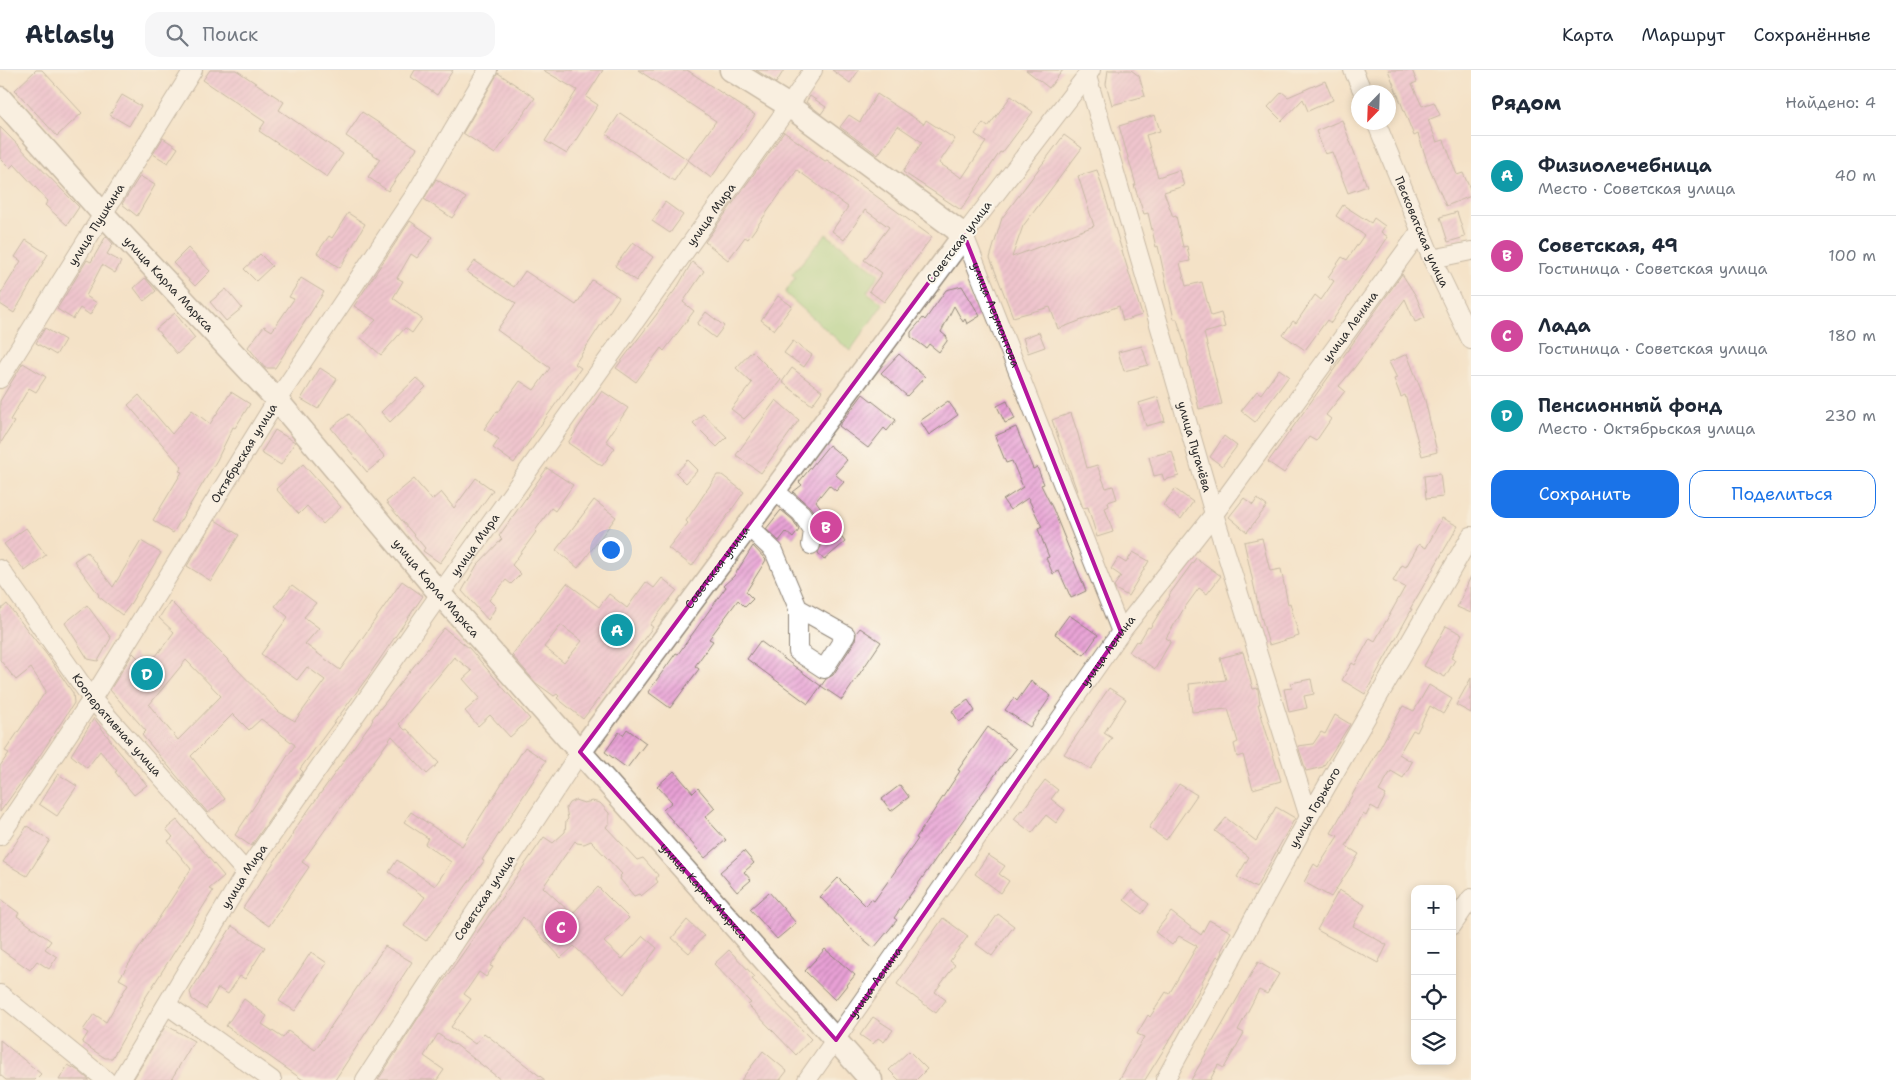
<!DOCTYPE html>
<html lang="ru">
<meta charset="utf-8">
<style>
body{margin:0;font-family:"Shantell Sans",sans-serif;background:#f6f6f7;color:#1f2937}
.controls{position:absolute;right:15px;bottom:15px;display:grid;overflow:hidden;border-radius:10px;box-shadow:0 2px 8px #0003}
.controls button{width:45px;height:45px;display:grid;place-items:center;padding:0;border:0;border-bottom:1px solid #e0e1e3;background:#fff;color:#1f2937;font:25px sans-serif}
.compass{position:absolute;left:1351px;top:15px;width:45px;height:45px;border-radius:50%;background:#fff;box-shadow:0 2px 8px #0003;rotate:203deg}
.you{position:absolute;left:610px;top:479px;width:18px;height:18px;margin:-12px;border:4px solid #fff;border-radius:50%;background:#1a73e8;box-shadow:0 0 0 8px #1a73e833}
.badge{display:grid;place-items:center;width:32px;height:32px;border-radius:50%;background:#1a73e8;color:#fff;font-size:16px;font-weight:700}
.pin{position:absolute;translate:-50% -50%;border:2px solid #fff;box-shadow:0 1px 5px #0006}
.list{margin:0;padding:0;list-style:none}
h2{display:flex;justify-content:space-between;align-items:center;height:65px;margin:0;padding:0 20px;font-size:21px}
h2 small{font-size:16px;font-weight:400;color:#747a83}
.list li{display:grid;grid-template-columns:32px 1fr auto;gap:15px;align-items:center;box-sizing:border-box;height:80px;padding:0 20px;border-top:1px solid #e0e1e3}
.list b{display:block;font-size:19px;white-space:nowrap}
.list p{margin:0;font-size:16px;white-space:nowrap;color:#747a83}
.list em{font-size:16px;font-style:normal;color:#747a83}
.actions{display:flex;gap:10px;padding:15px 20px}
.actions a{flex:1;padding:11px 0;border:1px solid #1a73e8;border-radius:15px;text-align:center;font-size:18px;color:#1a73e8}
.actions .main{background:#1a73e8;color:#fff}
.icon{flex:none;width:28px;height:28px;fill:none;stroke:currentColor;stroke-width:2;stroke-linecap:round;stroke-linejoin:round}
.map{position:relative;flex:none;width:1471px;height:1010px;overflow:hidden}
header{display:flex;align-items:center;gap:30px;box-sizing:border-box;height:70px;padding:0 25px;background:#fff;border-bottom:1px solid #e0e1e3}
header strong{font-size:24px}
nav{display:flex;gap:28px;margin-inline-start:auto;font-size:18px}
.search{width:350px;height:45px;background:#f6f6f7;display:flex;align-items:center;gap:12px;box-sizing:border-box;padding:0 18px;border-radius:15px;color:#747a83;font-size:19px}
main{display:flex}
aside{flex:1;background:#fff}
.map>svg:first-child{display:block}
.pitch{fill:#9fd586;stroke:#658058}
.building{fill:url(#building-hatch);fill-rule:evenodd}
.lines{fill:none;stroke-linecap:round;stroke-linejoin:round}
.minor-casing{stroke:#908679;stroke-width:20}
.major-casing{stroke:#908679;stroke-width:25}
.minor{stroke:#fff;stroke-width:18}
.major{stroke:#fff;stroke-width:22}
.marked{fill:none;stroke:#b5179e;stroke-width:4;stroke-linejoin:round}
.labels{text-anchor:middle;stroke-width:4;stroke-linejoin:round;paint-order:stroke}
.street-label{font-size:12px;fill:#2b2b2b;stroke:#fbf7ec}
</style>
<header>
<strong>Atlasly</strong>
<div class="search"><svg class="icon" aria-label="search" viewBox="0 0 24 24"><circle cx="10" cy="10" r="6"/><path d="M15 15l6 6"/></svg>Поиск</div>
<nav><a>Карта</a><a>Маршрут</a><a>Сохранённые</a></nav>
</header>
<main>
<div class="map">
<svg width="1471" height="1010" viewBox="0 0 1471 1010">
<defs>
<pattern id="building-hatch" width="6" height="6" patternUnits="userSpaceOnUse" patternTransform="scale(1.25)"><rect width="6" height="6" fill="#e8a0d5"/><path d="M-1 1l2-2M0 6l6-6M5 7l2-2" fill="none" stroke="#bc83ad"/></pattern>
</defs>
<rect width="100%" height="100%" fill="#fbf7ec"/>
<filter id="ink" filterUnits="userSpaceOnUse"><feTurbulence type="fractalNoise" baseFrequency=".02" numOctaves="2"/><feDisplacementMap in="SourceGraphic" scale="10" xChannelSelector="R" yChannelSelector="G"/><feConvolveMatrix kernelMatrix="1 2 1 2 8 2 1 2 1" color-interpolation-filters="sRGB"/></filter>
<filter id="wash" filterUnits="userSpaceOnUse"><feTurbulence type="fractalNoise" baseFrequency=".0096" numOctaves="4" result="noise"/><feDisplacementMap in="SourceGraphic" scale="20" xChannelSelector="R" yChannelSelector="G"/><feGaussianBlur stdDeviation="1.12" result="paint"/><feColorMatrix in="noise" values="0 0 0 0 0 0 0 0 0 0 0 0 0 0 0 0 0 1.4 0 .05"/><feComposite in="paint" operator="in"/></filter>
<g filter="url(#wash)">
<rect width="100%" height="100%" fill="#f4e2c7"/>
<!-- pitch -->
<path class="pitch" d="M826,164L879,204L867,222L883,234L850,281L785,223L795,208L792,204Z"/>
<g id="blocks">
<!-- building -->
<path class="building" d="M36,0H42L82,43L57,66L15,20Z
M210,0H236L284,32L279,40L343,84L327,107L259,61L265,52L203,10Z
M415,0H453L437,25L411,7Z
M543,0H603L586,27L598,35L567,84L545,71L577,20Z
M638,0H687L755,45L711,108L688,90L716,51Z
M756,0H784L776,13Z
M832,0H859L850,13Z
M1026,0H1063L1049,18Z
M1108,0H1131L1139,6L1145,26L1112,35L1106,14Z
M1388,0H1412L1417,12L1412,14L1422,36L1434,32L1440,45L1428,50L1437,72L1444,70L1457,105L1463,103L1471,121V126L1446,136L1429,97L1418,64L1414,66Z
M498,3L535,28L495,84L463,63Z
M1325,11L1333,30L1308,41L1303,29L1282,51L1268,37L1282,22L1288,27Z
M877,24L924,54L926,50L955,69L939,93L962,108L986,72L975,64L983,53L988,57L1011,26L1033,42L1002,83L1000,82L961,140L903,102L922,72L898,56L878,85L840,57L849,45L860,52Z
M122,25L141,36L129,56L110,45Z
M810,26L826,37L821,44L806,32Z
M362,42L417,78L388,121L368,107L380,89L346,66Z
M620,43L688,90L674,111L606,64Z
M1155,45L1160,61L1146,65L1158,107L1179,100L1184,116L1164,122L1173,147L1176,146L1183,177L1187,176L1190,191L1180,193L1186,216L1202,212L1211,246L1221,243L1225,257L1204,263L1222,334L1199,339L1187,287L1188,286L1177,249H1174L1158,176L1156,177L1148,143L1144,144L1134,115H1136L1119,56Z
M1342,50L1367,116L1348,123L1332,82L1325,84L1316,61Z
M0,57L79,137L67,155L45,135L48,131L14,94L10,98L0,88Z
M784,62L825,91L827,90L932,167L884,232L869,221L882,203L864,190L889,157L865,140L844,170L832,161L848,137L797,100L748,169L745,167L728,190L705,172Z
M1064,65L1082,78L1023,156L1012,187L1094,156L1078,106L1097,100L1142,245L1123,251L1119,236L1058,259L1050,237L1013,247L990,188L1002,148Z
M163,68L178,78L168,93L153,84Z
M140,106L155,115L137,146L122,134Z
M436,109L466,128L452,148L424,129Z
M665,132L683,145L670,163L652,151Z
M1343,135L1371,153L1374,148L1385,156L1381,162L1388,167L1331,253L1327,250L1305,280L1283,265L1293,251L1296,253L1315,225L1321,230L1334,211L1328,207L1342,187L1347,190L1364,165L1336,146Z
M1457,142L1465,167L1448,172L1440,147Z
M348,143L365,154L340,198L317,183L329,166L332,168Z
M410,151L433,167L417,188L411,184L397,208L403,211L393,228L422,249L412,263L405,258L381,285L360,267L376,250L354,236Z
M106,166L113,174L107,184L121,192L115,203L102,195L86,226L97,233L90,245L80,238L73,249L57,239L87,190L91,192Z
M26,170L48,184L14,243L0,234V225L21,191L15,187Z
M633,172L653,187L636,211L615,196Z
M188,178L210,201L195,216L173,193Z
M260,184L272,196L256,211L244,199Z
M475,191L514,217L525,201L576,235L592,210L619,227L575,294L581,298L514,393L493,378L499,369L484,359L496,342L497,343L520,311L534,320L550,298L497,260L516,233L467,202Z
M692,192L704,201L683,232L694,241L664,281L661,278L636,312L616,298L678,216Z
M1402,204L1416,226L1425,248L1415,252L1405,229L1355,297L1339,316L1345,321L1326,345L1331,349L1316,371L1309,367L1284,403L1268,392Z
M145,208L156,221L144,231L134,218Z
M301,208L324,222L275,298H265L248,277L264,256L272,261L294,229L289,227Z
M962,216L980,246L967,254L965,249L963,252L954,236L941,262L947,267V271L939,282L929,274L926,278L911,267V262L923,248L925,250L946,220Z
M226,219L242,238L226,251L210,232Z
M778,226L792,236L774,260L761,250Z
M706,242L724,256L715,268L697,254Z
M175,243L195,268L177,284L156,259Z
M45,258L65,270L56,285L36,273Z
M1039,262L1045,277L1028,283L1023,268Z
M793,271L812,285L804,297L784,283Z
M1142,276L1148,295L1124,301L1118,282Z
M752,281L781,310L766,328L744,349L731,339L752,313L736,298Z
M899,284L925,307L907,326L881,303Z
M1407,284L1425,330L1437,382L1422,386L1405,325L1401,327L1394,309L1397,308L1389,292Z
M23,293L46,307L36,322L29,318L10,350L14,352L0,374V331Z
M320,298L337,309L318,339L301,329Z
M792,298L822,321L812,335L782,312Z
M1279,299L1289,306L1255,352L1241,341L1257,321L1261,324Z
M416,308L426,317L390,352L381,342Z
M602,321L628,338L606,371L615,378L602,396L568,373Z
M231,322L250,334L235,358L233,357L217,390L173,463L153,450L182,402L179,401L182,397L128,335L139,325L172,364L192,340L210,354Z
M863,324L896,350L887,361L884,358L868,378L839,356Z
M1158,327L1165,351L1146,356L1139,333Z
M776,330L799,350L761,403L736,385Z
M948,331L958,345L929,365L920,351Z
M1007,331L1015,349L1005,353L997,336Z
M1071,343L1078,364L1087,398L1097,395L1106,418L1113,416L1117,429L1108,432L1109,436L1105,438L1113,462L1097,467L1088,437L1083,438L1079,427L1052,350Z
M349,344L385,387L367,402L331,358Z
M703,344L727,367L717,377L693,353Z
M1016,357L1033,399L1037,397L1044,414L1041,415L1053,439L1086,521L1071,528L1059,501L1053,504L1046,488L1049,487L1038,459L1042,457L1028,428L1010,440L1003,430L1023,417L1012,391L1006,393L995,366Z
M275,360L295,372L281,395L261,383Z
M1224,366L1237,376L1222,396L1210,387Z
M829,375L847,390L835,404L844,412L836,421L829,415L816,431L845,472L824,490L818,483L822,473L827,469L823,464L822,455L810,437L793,422L802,415L799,412Z
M1172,381L1179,406L1164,410L1162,404L1154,406L1149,387Z
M688,390L698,400L686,413L676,403Z
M303,394L341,437L323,454L307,436L299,444L276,419Z
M547,398L573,415L555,441L551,438L535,461L536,462L512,495L521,504L511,514L506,510L489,530L496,537L488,550L462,521L477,495L502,469L499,466Z
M1440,404L1443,427L1426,429L1424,406Z
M717,405H722L744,422L692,496L668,478L688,453L686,451Z
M476,408L493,420L440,493L423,481L425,478L386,432L414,409L432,430L441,422L454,438Z
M1175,419L1193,432L1181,449L1163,435Z
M1244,428L1253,435L1257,429L1267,436L1247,462L1229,447Z
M594,430L616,447L578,498L556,480Z
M781,440L793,450L799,460L793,468L786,462L779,471L766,459Z
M1442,448L1458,456L1410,539H1412L1365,624L1342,610L1352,593L1355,595L1370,568L1375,571L1405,517L1393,511L1402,495L1406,497L1419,474L1426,478Z
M215,450L239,465L211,511L187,496Z
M26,458L46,485L25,501L4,474Z
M1262,468L1270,501L1281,499L1288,534L1290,533L1299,566L1269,575L1260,543L1244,472Z
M141,471L161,483L129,536L122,545L98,526L99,525L74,491L87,482L113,517Z
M753,476L766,490L746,522L753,529L745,537L738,530L709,569L713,571L695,596L699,599L670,638L648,622L676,583L678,584L726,517L724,515L734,506Z
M1133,482L1149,491L1128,526L1115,519L1114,516L1121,506L1111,499L1118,488L1126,493Z
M1196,488L1221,506L1207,524L1199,518L1183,540L1166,568L1171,571L1155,599L1129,582L1136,571L1139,572L1148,557L1150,558L1170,526L1169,525Z
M1471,506V543L1457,537Z
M662,508L677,520L650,555L653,557L583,649L557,628L559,626L557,624L554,626L536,613L512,585L567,513L599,537L609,524L627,538L646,512L654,518ZM561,555L582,571L564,593L544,577Z
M402,511L423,526L367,608L300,699L303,702L251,776L235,765L295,675L261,649L249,660L233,644L191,686L225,729L208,743L142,665L146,661L110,620L133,583L139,589L156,586L174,562L159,548L170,531L279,642L295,651L325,610L307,597L297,610L261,584L288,547L275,536L292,515L316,533L304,547L319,558L305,574L340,600ZM186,590L221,626L178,670L149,635Z
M7,534L47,585L73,623L74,633L31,699L0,742V696L9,683L5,681L46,621L31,598L16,610L0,590V540Z
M87,535L111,568L98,591L88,589L65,553Z
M1069,545L1098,565L1084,585L1055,564Z
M1446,556L1462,564L1451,588L1455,590L1445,607L1424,596Z
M444,558L469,578L530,649L510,667L490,645L478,656L465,641L480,628L463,609L472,601L454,587L399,654L405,660L407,659L439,693L427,704L392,666L302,792L309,797L269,856L243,838L293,764L292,763L373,650L372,649Z
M860,558L881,572L842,630L821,616L826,609L833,605L855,571L856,563Z
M760,571L821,616L808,634L747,589Z
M1243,582L1253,619L1258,618V620L1260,634H1258L1281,711L1253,719L1243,685L1237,687L1234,674L1238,672L1228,639L1192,642L1189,614L1226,610L1220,588Z
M1471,608V643L1456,635Z
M1311,609L1314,624L1304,626L1307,638L1289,642L1284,619L1292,618L1291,613Z
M1031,611L1051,626L1030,657L1005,640L1014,628L1017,631Z
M1429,615L1452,629L1443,644L1430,636L1417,662L1413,660L1399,684L1412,692L1403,708L1391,701L1379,721L1386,725L1378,740L1371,736L1366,746L1363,744L1346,776L1359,784L1331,827L1304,812L1314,794L1318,797L1338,766L1331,763L1360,711L1361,712L1403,636L1414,641Z
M1109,618L1126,629L1104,663L1112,668L1091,699L1064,684Z
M968,630L975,641L959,652L952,641Z
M1335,645L1350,654L1323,697L1306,701L1298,676L1313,674L1321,662L1325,664Z
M94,648L117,679L147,715L134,725L115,702L117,701L100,681L87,698L71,685Z
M988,657L1016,679L1005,693L1004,692L894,848L897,850L874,878L849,857L820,827L838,808L866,836L871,829L874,831L918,769L916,768L960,701L958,700Z
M627,659L646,673L627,698L605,682L619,662L623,665Z
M525,677L546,691L482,790L484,791L426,871L404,856L425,827L389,802L397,790L435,816L451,792L425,774L428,768L404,752L411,742L462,776Z
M674,701L693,723L698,718L715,738L705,747L726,770L705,788L663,740L672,732L657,716Z
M58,704L77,716L57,746L39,734Z
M1045,710L1058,720L1051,729L1065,740L1056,753L1046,745L1032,763L1014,749L1021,740L1022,741Z
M1179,714L1197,725L1166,770L1149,758Z
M900,715L909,727L891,741L882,729Z
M575,730L584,733L592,731L600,733L609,743V753L606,757L637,790L643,788L658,805L656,809L658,812L641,826L639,824L634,826L620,809L621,807L620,806L622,804L591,771L584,774L577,773L575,771L543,817L572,844L598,817L629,848L604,872L622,889L643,866L657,878L624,924L574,876L561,888L523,847L490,896L493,897L486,907L479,902L473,911L464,924L471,929L451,957L475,974L484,963L545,1010H501L455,974L454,975L438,964L424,986L444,1000L437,1010H378L424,939L544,767L553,773L565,762L566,751L568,749L566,738L569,733Z
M1276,737L1295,748L1256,818L1237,807L1249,787L1215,761L1226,748L1256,771Z
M177,750L224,806L209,819L213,821L142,933L143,934L112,988H105L82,973L88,963L83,960L94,944L106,952L128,914L119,909L191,799L168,771L173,767L166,759Z
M27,756L50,770L27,806L3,792Z
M744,781L754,793L744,802L751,810L737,822L720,802Z
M988,785L1005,796L999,804L1009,811L1001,823L975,804Z
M1132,820L1149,834L1142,844L1124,830Z
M1339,820L1365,835L1353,856L1387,875L1378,893L1317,860Z
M769,822L796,853L777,869L750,839Z
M0,829L19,843L17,846L51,871L45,879L57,887L49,899L37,891L30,900L0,879Z
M1171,842L1201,865L1209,850L1231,862L1221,881L1223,882L1220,888L1217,886L1201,913H1203L1190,937L1145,1010H1119L1144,967L1137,964L1148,945L1150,947L1166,922L1169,924L1197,876L1179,866L1172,875L1155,862Z
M998,844L1014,856L992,886L976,874Z
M943,848L968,866L950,891L955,895L935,922L946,930L936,943L897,914Z
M687,850L704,866L689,883L672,868Z
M232,856L265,877L245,909L240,906L228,924L218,918L206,939L192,929L190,922Z
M385,876L412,892L335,1010H303L226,956L244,929L267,946L262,954L283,968L288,961L315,980Z
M825,879L855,905L835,930L805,901Z
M729,880L755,907L752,909L811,969L796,985L748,935L751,933L714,894Z
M311,882L327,893L295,941L279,931Z
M1258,892L1279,904L1267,924L1259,920L1238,960L1244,963L1224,998L1218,995L1210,1010H1191Z
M873,947L893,960L884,972L878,968L873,974L860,965Z
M166,955L194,971L171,1010H133Z
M0,970L41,1004L35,1010H6L0,1005Z
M763,981L787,1001L780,1010H741Z
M909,981L927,999L916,1010H899L889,1000Z
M68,995L79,1001L89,1010H59Z"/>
</g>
</g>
<g filter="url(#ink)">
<use href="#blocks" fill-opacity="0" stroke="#908679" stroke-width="1"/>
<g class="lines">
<defs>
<g id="minor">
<path id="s1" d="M1091,0L964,165L1121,562"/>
<path d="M1353,0L1363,22"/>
<path id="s2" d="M1087,6L1214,444L1309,747"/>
<path id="s3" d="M1376,52L1432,189L1471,270"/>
<path d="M1432,189L1471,181"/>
<path id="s4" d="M0,309L193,0"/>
<path d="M774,420L801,443L813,461L811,475"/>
<path d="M748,456L774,481L798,538V582L824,599L846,565L798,538"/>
<path id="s5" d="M0,499L92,629L246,802"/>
<path id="s6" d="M0,766L92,629L277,330L414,126L488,0"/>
<path d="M1452,856L1471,828"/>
<path d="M0,924L106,1010"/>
<path d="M167,935L272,1010"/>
<path id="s7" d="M121,1010L246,802L440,524L789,36L813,0"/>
<path id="s8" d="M365,1010L580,682"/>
<path id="s9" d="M807,1010L1121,562L1214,444L1421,160"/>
<path id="s10" d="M1165,1010L1309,747L1471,466"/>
</g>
<g id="major">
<path id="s11" d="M0,28L103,144L277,330L440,524L871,1010"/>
<path id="s12" d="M580,682L964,165L789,36L731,0"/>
</g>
</defs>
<!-- minor casing -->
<use href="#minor" class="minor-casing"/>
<!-- major casing -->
<use href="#major" class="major-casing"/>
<!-- minor -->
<use href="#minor" class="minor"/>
<!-- major -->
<use href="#major" class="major"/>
</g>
</g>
<!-- marked area -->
<path d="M0 0H1471V1010H0ZM964,165L1121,562L836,970L580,682Z" fill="#f4e2c7" fill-opacity=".55" fill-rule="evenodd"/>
<path class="marked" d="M964,165L1121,562L836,970L580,682Z"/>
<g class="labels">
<!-- street labels -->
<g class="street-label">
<text dy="4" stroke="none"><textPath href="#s7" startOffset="1048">улица Мира</textPath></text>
<text dy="4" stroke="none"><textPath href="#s4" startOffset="182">улица Пушкина</textPath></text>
<text dy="4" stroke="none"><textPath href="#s3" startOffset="119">Песковатская улица</textPath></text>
<text transform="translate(959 172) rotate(-53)" y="4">Советская улица</text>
<text dy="4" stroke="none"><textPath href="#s11" startOffset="251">улица Карла Маркса</textPath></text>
<text dy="4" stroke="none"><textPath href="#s1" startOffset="294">улица Лермонтова</textPath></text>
<text dy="4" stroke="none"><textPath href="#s9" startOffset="929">улица Ленина</textPath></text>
<text dy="4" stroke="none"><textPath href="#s2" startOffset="386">улица Пугачёва</textPath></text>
<text dy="4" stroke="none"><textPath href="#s6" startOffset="454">Октябрьская улица</textPath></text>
<text dy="4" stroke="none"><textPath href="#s7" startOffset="642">улица Мира</textPath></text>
<text dy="4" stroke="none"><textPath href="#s12" startOffset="230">Советская улица</textPath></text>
<text dy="4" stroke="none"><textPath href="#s11" startOffset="656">улица Карла Маркса</textPath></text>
<text dy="4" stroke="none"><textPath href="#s9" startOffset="524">улица Ленина</textPath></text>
<text dy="4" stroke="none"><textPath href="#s5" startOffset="195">Кооперативная улица</textPath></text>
<text dy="4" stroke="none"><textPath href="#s10" startOffset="311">улица Горького</textPath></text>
<text dy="4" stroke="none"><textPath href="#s7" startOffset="238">улица Мира</textPath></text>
<text dy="4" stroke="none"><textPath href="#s11" startOffset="1061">улица Карла Маркса</textPath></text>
<text dy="4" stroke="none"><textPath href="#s8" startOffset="218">Советская улица</textPath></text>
<text dy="4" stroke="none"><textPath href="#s9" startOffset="119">улица Ленина</textPath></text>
</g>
</g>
</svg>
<div class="controls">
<button>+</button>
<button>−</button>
<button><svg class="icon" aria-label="locate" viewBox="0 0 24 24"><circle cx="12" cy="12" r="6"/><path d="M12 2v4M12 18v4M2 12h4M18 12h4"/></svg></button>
<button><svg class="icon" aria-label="layers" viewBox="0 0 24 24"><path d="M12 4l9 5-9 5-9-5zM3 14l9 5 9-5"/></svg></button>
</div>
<svg class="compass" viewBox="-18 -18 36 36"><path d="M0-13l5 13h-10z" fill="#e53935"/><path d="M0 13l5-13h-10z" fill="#747a83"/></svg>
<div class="you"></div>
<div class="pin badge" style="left:617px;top:560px;background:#0f9aa8">A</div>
<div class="pin badge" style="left:826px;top:457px;background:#d1479c">B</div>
<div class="pin badge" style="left:561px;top:857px;background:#d1479c">C</div>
<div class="pin badge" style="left:147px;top:604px;background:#0f9aa8">D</div>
</div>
<aside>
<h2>Рядом<small>Найдено: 4</small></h2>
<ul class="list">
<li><span class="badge" style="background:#0f9aa8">A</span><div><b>Физиолечебница</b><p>Место · Советская улица</p></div><em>40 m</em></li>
<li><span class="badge" style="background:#d1479c">B</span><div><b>Советская, 49</b><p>Гостиница · Советская улица</p></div><em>100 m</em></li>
<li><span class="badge" style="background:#d1479c">C</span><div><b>Лада</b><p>Гостиница · Советская улица</p></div><em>180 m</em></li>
<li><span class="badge" style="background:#0f9aa8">D</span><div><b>Пенсионный фонд</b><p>Место · Октябрьская улица</p></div><em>230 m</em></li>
</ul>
<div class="actions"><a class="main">Сохранить</a><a>Поделиться</a></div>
</aside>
</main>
